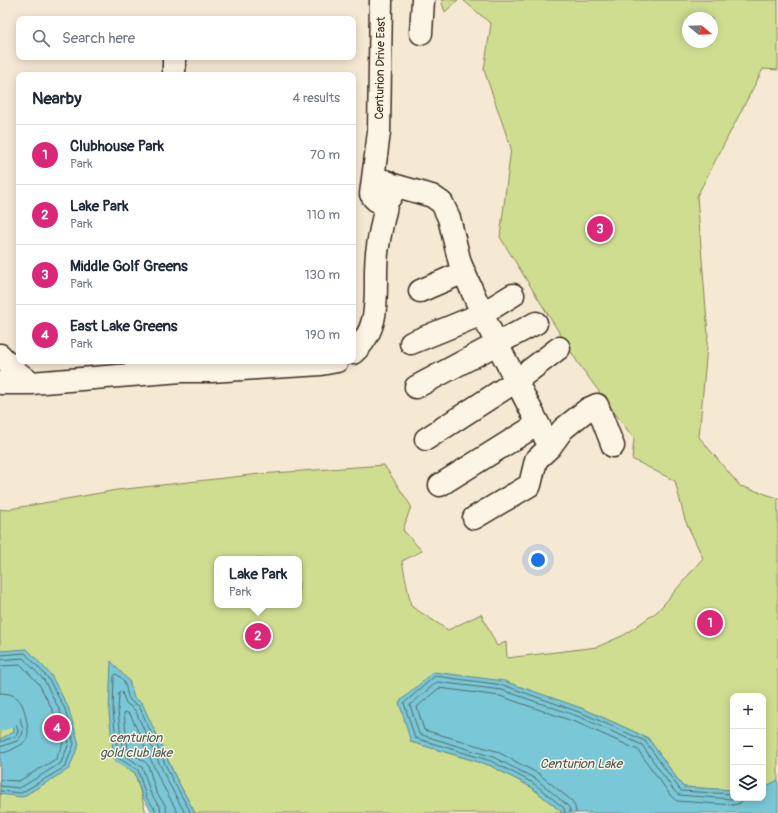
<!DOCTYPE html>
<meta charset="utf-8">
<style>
body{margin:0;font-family:Pangolin,sans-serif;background:#f6f6f7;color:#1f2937}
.controls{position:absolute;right:12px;bottom:12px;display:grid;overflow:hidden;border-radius:8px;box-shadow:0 2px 10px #0003}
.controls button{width:36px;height:36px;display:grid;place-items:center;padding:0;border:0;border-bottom:1px solid #e0e1e3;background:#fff;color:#1f2937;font:20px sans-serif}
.compass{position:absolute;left:682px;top:12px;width:36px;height:36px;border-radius:50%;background:#fff;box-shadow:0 2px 10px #0003;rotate:109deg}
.you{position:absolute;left:538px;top:560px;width:14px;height:14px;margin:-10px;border:3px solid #fff;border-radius:50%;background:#1a73e8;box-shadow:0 0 0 6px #1a73e833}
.badge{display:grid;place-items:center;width:26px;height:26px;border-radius:50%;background:#db2777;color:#fff;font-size:13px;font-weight:700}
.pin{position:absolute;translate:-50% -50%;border:2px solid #fff;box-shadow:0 1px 4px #0006}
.popup{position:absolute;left:214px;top:556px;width:88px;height:52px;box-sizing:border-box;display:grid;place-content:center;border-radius:8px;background:#fff;filter:drop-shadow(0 1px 3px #0005);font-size:13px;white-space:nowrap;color:#747a83}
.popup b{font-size:15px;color:#1f2937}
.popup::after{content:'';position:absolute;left:50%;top:100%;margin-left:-8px;border:8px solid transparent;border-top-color:#fff}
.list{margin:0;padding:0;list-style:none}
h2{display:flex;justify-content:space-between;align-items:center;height:52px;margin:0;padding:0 16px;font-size:17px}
h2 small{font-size:13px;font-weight:400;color:#747a83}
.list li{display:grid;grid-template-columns:26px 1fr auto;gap:12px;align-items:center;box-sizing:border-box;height:60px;padding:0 16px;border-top:1px solid #e0e1e3}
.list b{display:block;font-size:15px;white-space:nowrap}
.list p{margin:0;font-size:13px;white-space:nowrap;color:#747a83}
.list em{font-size:13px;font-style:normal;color:#747a83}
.icon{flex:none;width:22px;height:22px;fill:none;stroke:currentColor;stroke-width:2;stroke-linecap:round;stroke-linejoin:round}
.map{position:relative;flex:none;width:778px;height:813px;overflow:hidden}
.search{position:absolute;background:#fff;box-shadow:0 2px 10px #0003;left:16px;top:16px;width:340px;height:44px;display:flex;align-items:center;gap:10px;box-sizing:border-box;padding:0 14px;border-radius:8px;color:#747a83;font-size:15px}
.panel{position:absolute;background:#fff;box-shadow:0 2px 10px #0003;left:16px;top:72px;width:340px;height:292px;border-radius:8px}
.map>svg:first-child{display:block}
.green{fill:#cfdd91;stroke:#858458;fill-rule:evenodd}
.water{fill:#79c7d7;stroke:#60888d}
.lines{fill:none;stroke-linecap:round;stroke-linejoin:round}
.shore{stroke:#546968;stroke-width:1}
.river{stroke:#79c7d7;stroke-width:32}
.minor-casing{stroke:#3b2a1e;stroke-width:25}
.minor{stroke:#fcf5e5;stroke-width:22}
.labels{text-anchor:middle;stroke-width:3;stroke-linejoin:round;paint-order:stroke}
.street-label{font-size:12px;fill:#3b2a1e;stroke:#fcf5e5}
.water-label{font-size:13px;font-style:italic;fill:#4e5956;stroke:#fcf5e5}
</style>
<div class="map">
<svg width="778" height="813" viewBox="0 0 778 813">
<rect width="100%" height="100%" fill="#f6e9d4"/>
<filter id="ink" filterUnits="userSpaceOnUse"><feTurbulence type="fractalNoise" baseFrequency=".025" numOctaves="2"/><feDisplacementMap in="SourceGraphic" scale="8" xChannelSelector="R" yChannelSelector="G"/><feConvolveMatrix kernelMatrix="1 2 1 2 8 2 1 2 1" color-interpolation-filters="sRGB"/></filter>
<g filter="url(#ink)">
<!-- green -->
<path class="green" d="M441,0H458L445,12Z
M463,0H778V70L763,69L697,196L708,335L699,437L740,486L778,498V780L763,788V696H733V790L683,787L648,738L584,709L504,682L411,742L489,765L531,787L563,813H195L175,776L156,733L133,698L129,681L135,773L146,813H0V509L4,510L117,490L260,474L384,465L411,506L403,530L422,551L402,561L411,606L448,630L481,614L497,646L506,642L507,658L597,647L624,635L658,611L703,558L685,520L675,481L632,459L634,439L578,363L500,237L511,148L484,70L491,24ZM688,18H712V42H688ZM217,559H299V605H217Z"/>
<!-- water -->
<path class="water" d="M27,649L51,675L68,707L79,744L69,769L22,797L0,794V739L14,732L10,711L0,707V651Z
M111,661L129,681L134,698L142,703L175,776L195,813H153L143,798L135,773L114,761L109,712Z
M434,672L504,681L584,709L648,738L683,787L733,790V798H763V788L778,780V813H563L531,787L489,765L411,742L399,702Z"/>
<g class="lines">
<!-- shore -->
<path class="shore" d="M0,655L25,653L48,678L65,709L74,744L65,767L21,793L0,791
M0,660L23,658L44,680L60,711L69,743L61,763L20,788L0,786
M0,666L21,665L39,684L54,713L63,743L56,759L19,781L0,780
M0,693C18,693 23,702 26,718C29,733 31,741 15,748C10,751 5,753 0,753
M0,699L13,702L17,706L23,730L22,735L17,741L0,747
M0,704L13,709L18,732L16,736L0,742
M156,813L155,809L146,797L138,770L118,758L113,711L114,676L116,674C129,681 124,691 130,700C132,703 136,704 139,706L171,777L191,813
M161,813L160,807L151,794L142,767L123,754L118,711L119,693L120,691L122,692L126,703L135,710L167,780L185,813
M167,813L165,805L156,792L148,765L144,761L128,751L124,713L125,712L130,714L161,782L178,813
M565,813L564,808L533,783L491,761L415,738L404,703L435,676L503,685L582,713L645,741L681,791L733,794
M570,813V809L567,805L536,779L493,757L419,734L410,705L437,682L502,690L580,717L642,745L675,792L679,795L731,799L737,798
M576,813L575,807L572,801L539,774L496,751L424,730L417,707L439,688L500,696L578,723L638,750L671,796L677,801L733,805L740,803L745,798"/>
<!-- river -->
<path class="river" d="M0,710L5,713L0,715"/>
<defs>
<path id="minor" d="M421,33L423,0
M174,57V75
M373,184C377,181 380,179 385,181C404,187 383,216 371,194L379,132L381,0
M390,184L432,196L442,203L449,218L460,263L469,284L486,322L550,447
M420,291L464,272
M411,343L482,314L513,295
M353,353C387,323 371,284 378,246C380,231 384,216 387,201
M0,355L13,369L31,383
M0,383H31L181,371H211L321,364L337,361
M416,387L536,323
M426,439L516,381L559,348
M440,485L538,424
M474,518L530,485L536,460L550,447L563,429L588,409L597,405L613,446"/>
</defs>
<!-- minor casing -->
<use href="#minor" class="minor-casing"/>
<!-- minor -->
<use href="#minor" class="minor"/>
</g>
</g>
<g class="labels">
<!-- street labels -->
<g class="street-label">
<text transform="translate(380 68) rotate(-89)" y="4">Centurion Drive East</text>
</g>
<!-- water labels -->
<g class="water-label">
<text x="136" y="742">centurion<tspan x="136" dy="15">gold club lake</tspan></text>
<text x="581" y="768">Centurion Lake</text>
</g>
</g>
</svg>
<div class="controls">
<button>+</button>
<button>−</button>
<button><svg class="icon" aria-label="layers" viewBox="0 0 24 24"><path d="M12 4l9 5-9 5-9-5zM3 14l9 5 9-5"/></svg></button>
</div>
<svg class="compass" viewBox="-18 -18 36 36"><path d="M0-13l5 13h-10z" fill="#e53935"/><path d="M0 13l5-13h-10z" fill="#747a83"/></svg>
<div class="you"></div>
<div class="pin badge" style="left:710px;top:623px">1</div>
<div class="pin badge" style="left:258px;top:636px">2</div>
<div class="popup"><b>Lake Park</b>Park</div>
<div class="pin badge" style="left:600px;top:229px">3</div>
<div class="pin badge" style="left:57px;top:728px">4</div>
<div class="search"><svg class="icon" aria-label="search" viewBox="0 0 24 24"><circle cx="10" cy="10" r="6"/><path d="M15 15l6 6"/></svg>Search here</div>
<section class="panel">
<h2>Nearby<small>4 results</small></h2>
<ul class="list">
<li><span class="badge">1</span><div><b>Clubhouse Park</b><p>Park</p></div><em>70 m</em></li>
<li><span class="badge">2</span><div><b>Lake Park</b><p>Park</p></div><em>110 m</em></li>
<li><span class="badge">3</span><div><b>Middle Golf Greens</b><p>Park</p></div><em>130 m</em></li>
<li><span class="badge">4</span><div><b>East Lake Greens</b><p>Park</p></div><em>190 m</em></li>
</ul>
</section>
</div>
